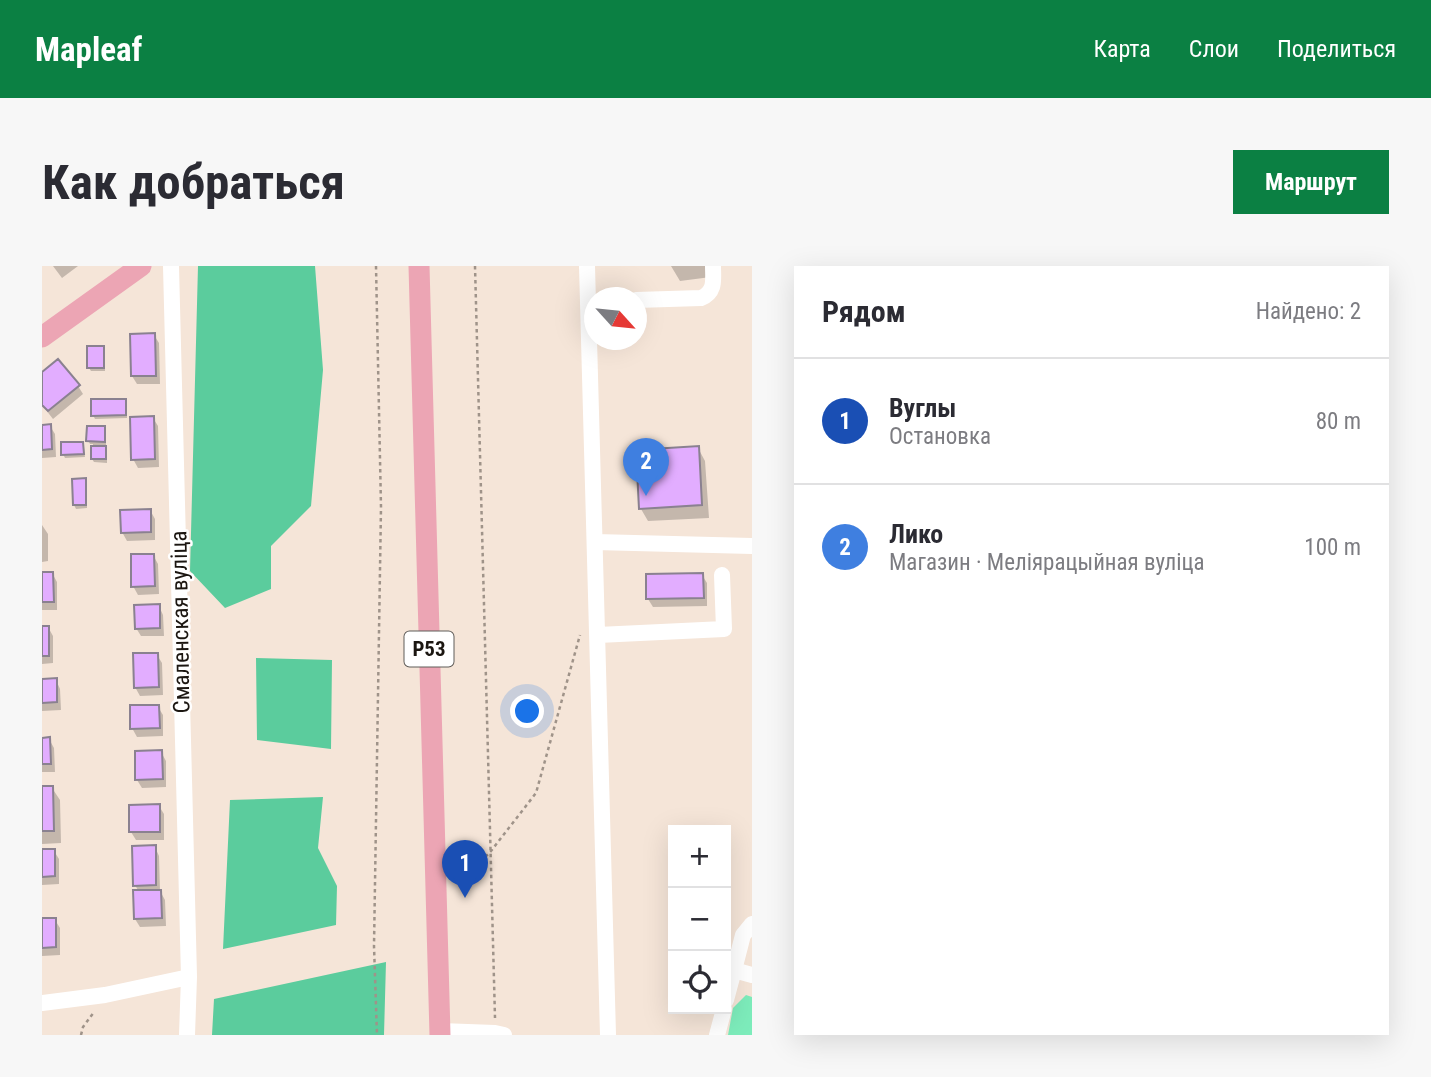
<!DOCTYPE html>
<html lang="ru">
<meta charset="utf-8">
<style>
body{margin:0;font-family:"Roboto Condensed",sans-serif;background:#f7f7f7;color:#2b2b33}
.controls{position:absolute;right:21px;bottom:21px;display:grid;overflow:hidden;border-radius:0px;box-shadow:0 7px 28px #0002}
.controls button{width:63px;height:63px;display:grid;place-items:center;padding:0;border:0;border-bottom:2px solid #e1e1e2;background:#fff;color:#2b2b33;font:35px sans-serif}
.compass{position:absolute;left:542px;top:21px;width:63px;height:63px;border-radius:50%;background:#fff;box-shadow:0 7px 28px #0002;rotate:117deg}
.you{position:absolute;left:486px;top:446px;width:24px;height:24px;margin:-18px;border:5px solid #fff;border-radius:50%;background:#1a73e8;box-shadow:0 0 0 10px #1a73e833}
.badge{display:grid;place-items:center;width:46px;height:46px;border-radius:50%;background:#0b8043;color:#fff;font-size:23px;font-weight:700}
.pin{position:absolute;translate:-50% -58px;filter:drop-shadow(0 2px 4px #0008)}
.pin::after{content:'';position:absolute;top:37px;width:24px;height:21px;background:inherit;clip-path:polygon(0 0,100% 0,50% 100%)}
.list{margin:0;padding:0;list-style:none}
h2{display:flex;justify-content:space-between;align-items:center;height:91px;margin:0;padding:0 28px;font-size:30px}
h2 small{font-size:23px;font-weight:400;color:#7c7c81}
.list li{display:grid;grid-template-columns:46px 1fr auto;gap:21px;align-items:center;box-sizing:border-box;height:126px;padding:0 28px;border-top:2px solid #e1e1e2}
.list b{display:block;font-size:26px;white-space:nowrap}
.list p{margin:0;font-size:23px;white-space:nowrap;color:#7c7c81}
.list em{font-size:23px;font-style:normal;color:#7c7c81}
.icon{flex:none;width:38px;height:38px;fill:none;stroke:currentColor;stroke-width:2;stroke-linecap:round;stroke-linejoin:round}
.map{position:relative;flex:none;width:710px;height:769px;overflow:hidden;border-radius:0px}
header{display:flex;align-items:center;gap:42px;box-sizing:border-box;height:98px;padding:0 35px;background:#0b8043;color:#fff}
header strong{font-size:33px}
nav{display:flex;gap:38px;margin-inline-start:auto;font-size:24px}
.intro{display:flex;align-items:center;justify-content:space-between;box-sizing:border-box;height:168px;padding:0 42px}
h1{margin:0;font-size:49px}
.button{padding:18px 32px;border-radius:0px;background:#0b8043;color:#fff;font-size:24px;font-weight:700}
main{display:flex;gap:42px;padding:0 42px}
aside{flex:1;background:#fff;border-radius:0px;box-shadow:0 7px 28px #0002}
.map>svg:first-child{display:block}
.green{fill:#7decbb}
.forest{fill:#5bcc9d}
.shadow{fill:#0003}
.building{fill:#e2adff;stroke:#8a8190;stroke-width:2}
.lines{fill:none;stroke-linecap:round;stroke-linejoin:round}
.path{stroke:#9f9389;stroke-width:2.5;stroke-dasharray:3.5 3.5;stroke-linecap:butt}
.minor{stroke:#fff;stroke-width:16}
.major{stroke:#eca5b4;stroke-width:21}
.labels{text-anchor:middle;stroke-width:5;stroke-linejoin:round;paint-order:stroke}
.shield{fill:#fff;stroke:#5f5c58;stroke-width:2}
.shield-label{font-size:21px;font-weight:bold;fill:#1b1611}
.street-label{font-size:23px;fill:#1b1611;stroke:#fff}
</style>
<header>
<strong>Mapleaf</strong>
<nav><a>Карта</a><a>Слои</a><a>Поделиться</a></nav>
</header>
<div class="intro"><h1>Как добраться</h1><a class="button">Маршрут</a></div>
<main>
<div class="map">
<svg width="710" height="769" viewBox="0 0 710 769">
<rect width="100%" height="100%" fill="#f5e5d8"/>
<!-- green -->
<path class="green" d="M704,729L710,731V769H686L691,742Z"/>
<!-- forest -->
<path class="forest" d="M156,0H273L281,104L269,240L229,280V323L183,342L148,305Z
M214,392L290,394L289,483L215,474Z
M281,531L276,582L295,620L294,659L181,683L188,534Z
M344,696L342,769H170L172,733Z"/>
<!-- shadow -->
<path class="shadow" d="M11,0H36L20,12Z
M629,0H668L669,11L638,15Z
M112,69L117,77L118,118H95L90,110Z
M61,82L63,86V105H49L47,102Z
M0,108L36,120L41,128L11,153L0,139Z
M83,134L85,138V152L53,153L51,149Z
M111,152L116,160L117,201L96,202L91,193Z
M0,160H8L13,168L14,191L0,192Z
M62,162L64,166V179H61L65,185V197L52,196L50,193L51,178H48L46,174Z
M40,177L42,181L43,191L23,192L21,188Z
M656,182L663,195L667,252L606,255L599,243Z
M43,214L45,218V242L34,243L32,239Z
M108,244L113,253V274L85,275L80,266Z
M0,259L6,268V295L0,296Z
M111,289L116,298L117,328L96,329L91,320Z
M10,307L15,316V344H0V308Z
M660,309L665,317V340L611,341L606,333Z
M117,340L121,349L122,370H99L94,362Z
M6,361L11,370V397L0,398V362Z
M115,389L120,397L121,429L98,430L93,421Z
M14,414L18,423L19,444L0,445V415Z
M116,441L121,449V470L95,471L90,462Z
M0,473H7L12,482L13,506H0Z
M119,486L124,495V521L100,522L95,514Z
M0,522H10L18,534L19,577L0,578Z
M117,540L122,548V574H94L89,566Z
M113,581L117,590L118,625L123,634L124,660L98,661L93,653L97,626L93,619Z
M0,585H12L17,593V618L0,619Z
M0,654H13L18,662V689L0,690Z"/>
<!-- building -->
<path class="building" d="M113,67L114,110H89L88,68Z
M45,80H62V102H45Z
M16,93L38,119L6,145L0,139V106Z
M49,133H84V149L49,150Z
M112,150L113,193L89,194L88,151Z
M9,158L10,183L0,184V159Z
M45,160H63V176L44,175Z
M19,176H41L42,188L19,189Z
M49,180H64V193H49Z
M657,180L660,239L597,243L594,184Z
M44,212V239H31L30,213Z
M109,243V266L79,267L78,244Z
M89,288H112L113,320L89,321Z
M0,306H11L12,336H0Z
M661,307L662,332L604,333V308Z
M118,338V362L93,363L92,339Z
M0,360H7V390H0Z
M91,387H116L117,421L92,422Z
M15,412V436L0,437V413Z
M88,439H117L118,462L88,463Z
M8,471L9,498H0V472Z
M120,484L121,513L93,514V485Z
M0,520H11L12,565H0Z
M118,538V566H87V539Z
M114,579V619L91,620L90,580Z
M0,583H13V610L0,611Z
M91,624H119L120,652L92,653Z
M0,652H14V681L0,682Z"/>
<g class="lines">
<!-- path -->
<path class="path" d="M334,0L339,241L332,680L335,769
M433,0L453,752
M419,616L449,585L494,527L538,369
M39,769L41,761L52,746"/>
<!-- minor -->
<path class="minor" d="M129,0L147,711L145,769
M545,0L566,769
M594,34L659,32C674,26 671,13 671,0
M553,276L710,280
M556,369L682,363L680,309
M692,704L701,669L710,658
M684,734L692,704L710,709
M0,737L63,729L147,711
M398,765L453,767L462,769
M675,769L682,743"/>
<!-- major -->
<path class="major" d="M377,0L398,769
M0,71L99,0"/>
</g>
<g class="labels">
<!-- shield labels -->
<rect class="shield" x="362.5" y="365.5" width="49" height="35" rx="5"/>
<g class="shield-label">
<text x="387" y="390">Р53</text>
</g>
<!-- street labels -->
<g class="street-label">
<text transform="translate(138 356) rotate(-91)" y="8">Смаленская вуліца</text>
</g>
</g>
</svg>
<div class="controls">
<button>+</button>
<button>−</button>
<button><svg class="icon" aria-label="locate" viewBox="0 0 24 24"><circle cx="12" cy="12" r="6"/><path d="M12 2v4M12 18v4M2 12h4M18 12h4"/></svg></button>
</div>
<svg class="compass" viewBox="-18 -18 36 36"><path d="M0-13l5 13h-10z" fill="#e53935"/><path d="M0 13l5-13h-10z" fill="#7c7c81"/></svg>
<div class="you"></div>
<div class="pin badge" style="left:423px;top:632px;background:#1a4fb4">1</div>
<div class="pin badge" style="left:604px;top:230px;background:#3f7fe0">2</div>
</div>
<aside>
<h2>Рядом<small>Найдено: 2</small></h2>
<ul class="list">
<li><span class="badge" style="background:#1a4fb4">1</span><div><b>Вуглы</b><p>Остановка</p></div><em>80 m</em></li>
<li><span class="badge" style="background:#3f7fe0">2</span><div><b>Лико</b><p>Магазин · Меліярацыйная вуліца</p></div><em>100 m</em></li>
</ul>
</aside>
</main>
